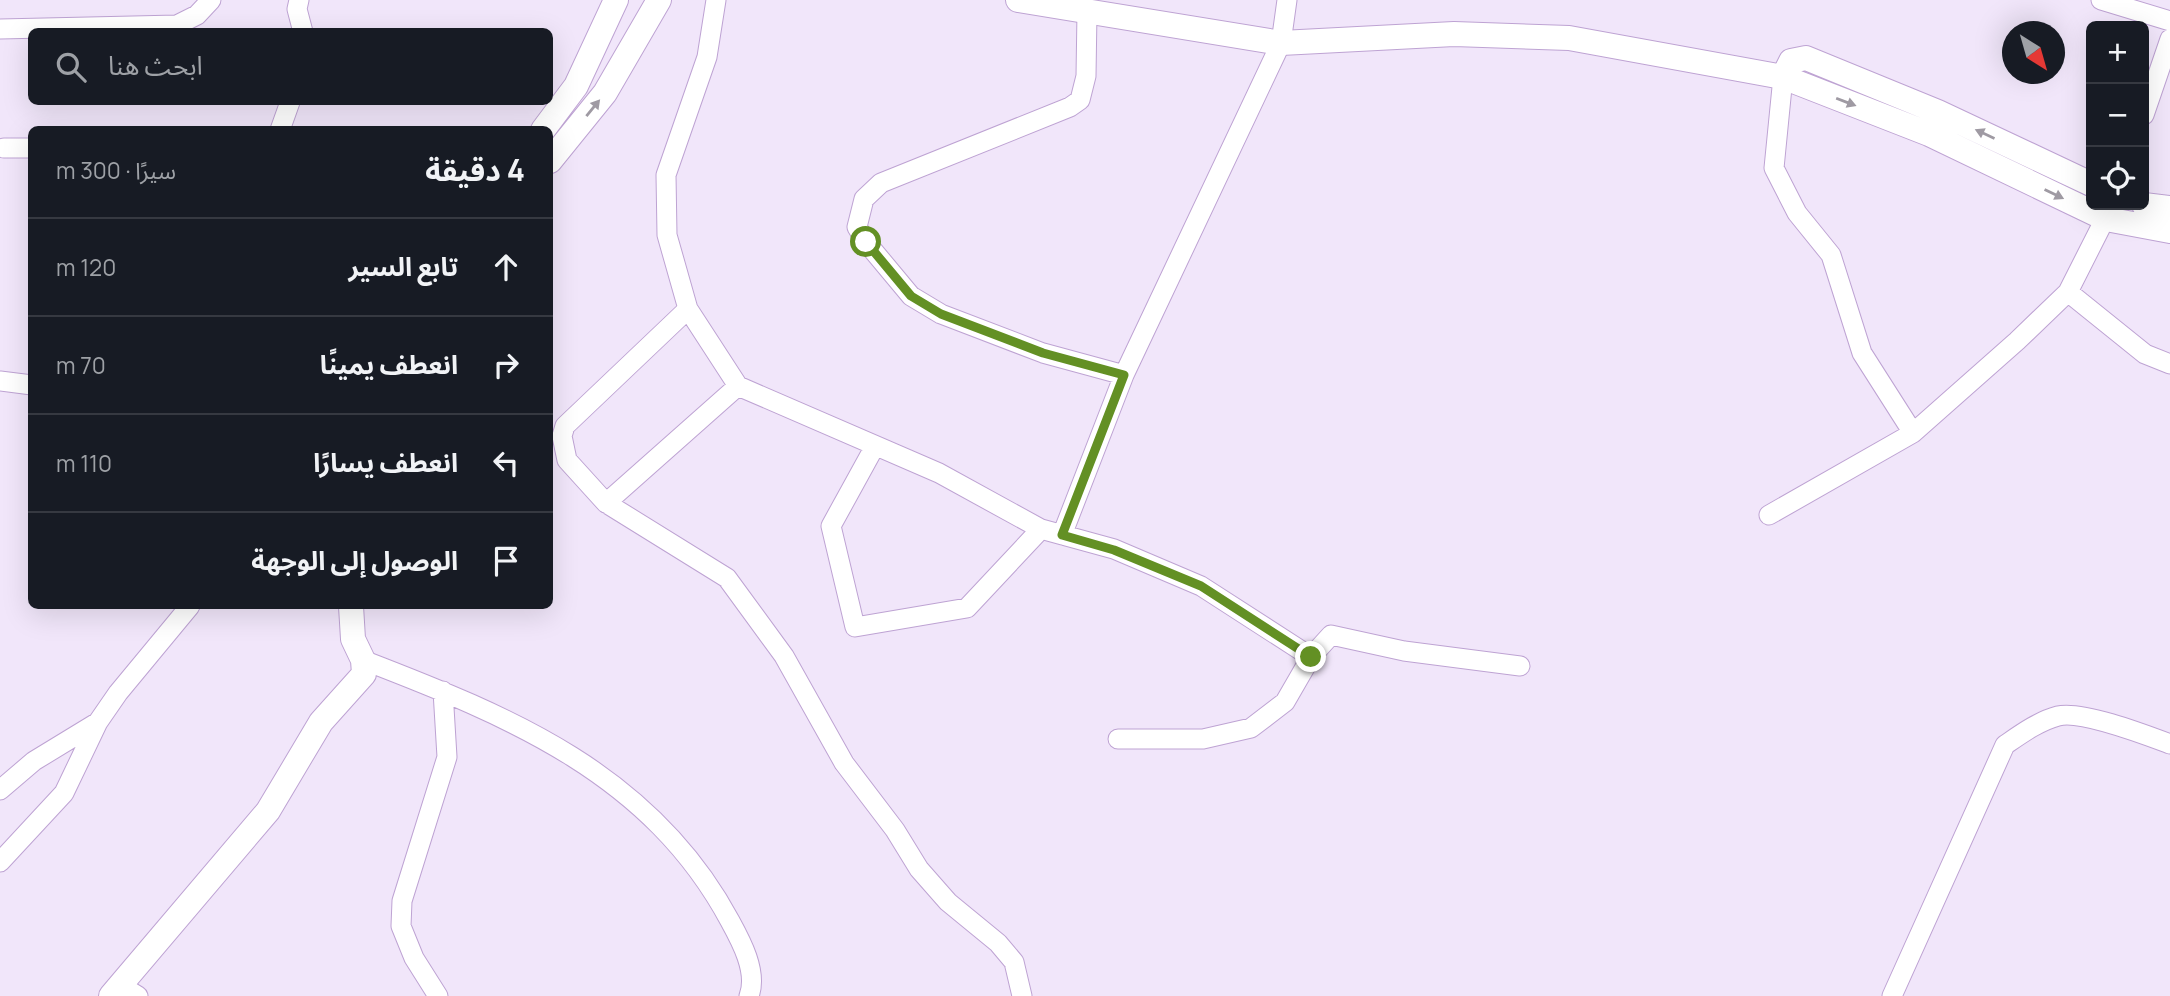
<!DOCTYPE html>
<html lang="ar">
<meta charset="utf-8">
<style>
body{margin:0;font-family:Manrope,"Noto Sans Arabic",sans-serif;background:#20242c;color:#f1f3f6;direction:rtl}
.controls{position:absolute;right:21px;top:21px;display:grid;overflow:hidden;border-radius:10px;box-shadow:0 7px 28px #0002}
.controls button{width:63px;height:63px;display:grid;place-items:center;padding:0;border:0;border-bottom:2px solid #363941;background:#171b24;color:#f1f3f6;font:35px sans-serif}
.compass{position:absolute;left:2002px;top:21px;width:63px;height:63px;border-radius:50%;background:#171b24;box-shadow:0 7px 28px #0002;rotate:143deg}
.stop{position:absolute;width:21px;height:21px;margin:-16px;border:5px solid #639024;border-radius:50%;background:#fff}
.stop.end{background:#639024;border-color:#fff;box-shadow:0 2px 7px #0008}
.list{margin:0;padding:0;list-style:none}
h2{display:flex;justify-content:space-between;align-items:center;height:91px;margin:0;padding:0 28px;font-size:30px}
h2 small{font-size:23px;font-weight:400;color:#9ea1a6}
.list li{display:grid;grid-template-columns:46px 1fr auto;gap:21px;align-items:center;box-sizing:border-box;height:98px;padding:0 28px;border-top:2px solid #363941}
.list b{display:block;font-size:26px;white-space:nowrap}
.list em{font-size:23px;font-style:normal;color:#9ea1a6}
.icon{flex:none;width:38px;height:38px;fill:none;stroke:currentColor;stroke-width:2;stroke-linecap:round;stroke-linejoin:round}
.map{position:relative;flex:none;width:2170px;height:996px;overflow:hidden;direction:ltr}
.search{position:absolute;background:#171b24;box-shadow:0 7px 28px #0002;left:28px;top:28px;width:525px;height:77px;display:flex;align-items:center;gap:18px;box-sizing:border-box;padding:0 24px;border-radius:10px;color:#9ea1a6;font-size:26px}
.panel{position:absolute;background:#171b24;box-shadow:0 7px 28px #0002;left:28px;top:126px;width:525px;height:483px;border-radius:10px;direction:rtl}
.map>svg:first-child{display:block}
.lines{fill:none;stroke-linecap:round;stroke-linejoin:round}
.minor-casing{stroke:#bea3d3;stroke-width:21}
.major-casing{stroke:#bea3d3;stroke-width:26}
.minor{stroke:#fff;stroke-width:19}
.major{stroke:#fff;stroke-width:24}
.oneway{fill:#9f9aa3}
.route{stroke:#639024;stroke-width:9}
</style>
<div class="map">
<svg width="2170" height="996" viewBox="0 0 2170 996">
<rect width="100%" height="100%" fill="#f1e6fa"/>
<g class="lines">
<defs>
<path id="minor" d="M299,0L297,9L303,32
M716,0L707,57L666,175L667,235L688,309L738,386L939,473L1041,529L1114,549L1201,586L1311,657
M2101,0L2170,21
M1087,12L1086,76L1080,100L1070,107L881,183L864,199L857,227L866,242L911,296L941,314L1043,353L1124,375
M0,29L177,25L197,15L211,0
M1783,77L1774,168L1797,213L1831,255L1862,353L1913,433
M2144,115L2170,39
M280,130L290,102
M4,148H32
M2068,292L2145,354L2170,364
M688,309L565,426L562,436L567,460L606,503L727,578L784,656L844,763L895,830L919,869L948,902L998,943L1014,962L1022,996
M0,381L32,385
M875,446L831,526L855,627L967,608L1041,529
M606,503L738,386
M1769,515L1913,433L2017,341L2068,292L2112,205
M1062,535L1124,375L1281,43L1287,0
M363,660C511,717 651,774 730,921C741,941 758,972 749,996
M1118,739H1203L1251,728L1285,702L1311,657L1331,635L1404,651L1520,666
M0,790L34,761L98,722L118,693L190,606
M0,862L64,793L98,722
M120,985L138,996
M438,996L414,958L401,926L402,901L447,757L443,691
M1892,996L2005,745C2021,734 2039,721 2058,716C2081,710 2146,735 2170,744"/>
<path id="major" d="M1018,0L1281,43L1454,34L1569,38L1783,77L1929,134L2106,219L2170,231
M1783,77L1791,61L1806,58L1938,112L2091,184
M543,130L576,86L616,0
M550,161L605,93L659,0
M2144,205L2170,208
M111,996L268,811L321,722L364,674L363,660L353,639L351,606"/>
</defs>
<!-- minor casing -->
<use href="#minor" class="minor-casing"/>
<!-- major casing -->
<use href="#major" class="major-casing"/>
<!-- minor -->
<use href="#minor" class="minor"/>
<!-- major -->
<use href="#major" class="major"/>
</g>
<!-- one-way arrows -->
<defs><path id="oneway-solid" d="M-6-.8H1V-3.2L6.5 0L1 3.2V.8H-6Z" transform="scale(1.75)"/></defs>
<g class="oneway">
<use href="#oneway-solid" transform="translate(1846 102) rotate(21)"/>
<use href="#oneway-solid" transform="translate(593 108) rotate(-51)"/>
<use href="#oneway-solid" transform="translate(1985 134) rotate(-155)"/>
<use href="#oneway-solid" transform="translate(2054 194) rotate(26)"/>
</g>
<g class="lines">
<!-- route -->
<path class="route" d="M866,242L911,296L941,314L1043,353L1124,375L1062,535L1114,550L1201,586L1311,657"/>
</g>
</svg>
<div class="controls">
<button>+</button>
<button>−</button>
<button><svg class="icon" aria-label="locate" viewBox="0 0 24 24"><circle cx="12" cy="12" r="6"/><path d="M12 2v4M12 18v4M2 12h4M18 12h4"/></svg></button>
</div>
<svg class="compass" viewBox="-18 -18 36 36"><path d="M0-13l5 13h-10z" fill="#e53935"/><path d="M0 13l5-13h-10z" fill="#9ea1a6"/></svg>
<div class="stop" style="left:866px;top:242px"></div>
<div class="stop end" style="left:1311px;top:657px"></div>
<div class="search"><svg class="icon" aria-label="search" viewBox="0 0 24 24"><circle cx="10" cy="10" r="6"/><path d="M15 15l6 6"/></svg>ابحث هنا</div>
<section class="panel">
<h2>4 دقيقة<small>سيرًا · 300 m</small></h2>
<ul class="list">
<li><svg class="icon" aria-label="ahead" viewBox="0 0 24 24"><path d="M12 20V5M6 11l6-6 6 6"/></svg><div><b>تابع السير</b></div><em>120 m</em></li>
<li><svg class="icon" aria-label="right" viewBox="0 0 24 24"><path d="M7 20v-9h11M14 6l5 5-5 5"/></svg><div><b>انعطف يمينًا</b></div><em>70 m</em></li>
<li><svg class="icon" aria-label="left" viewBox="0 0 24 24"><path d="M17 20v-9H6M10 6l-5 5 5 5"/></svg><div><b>انعطف يسارًا</b></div><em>110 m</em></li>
<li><svg class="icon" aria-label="arrive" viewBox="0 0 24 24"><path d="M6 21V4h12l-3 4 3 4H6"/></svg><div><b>الوصول إلى الوجهة</b></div></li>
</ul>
</section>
</div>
